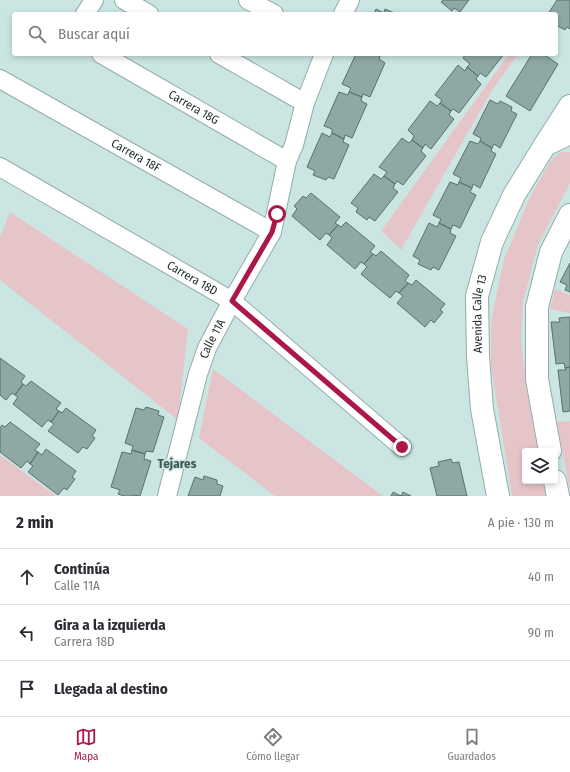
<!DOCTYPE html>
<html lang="es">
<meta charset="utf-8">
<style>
body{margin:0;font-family:"Fira Sans Condensed",sans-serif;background:#f2f2f3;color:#2b2b33}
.controls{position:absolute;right:12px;bottom:12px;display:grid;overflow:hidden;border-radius:4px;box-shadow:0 2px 6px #0003}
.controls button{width:36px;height:36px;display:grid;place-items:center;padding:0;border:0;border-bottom:1px solid #e1e1e2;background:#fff;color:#2b2b33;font:20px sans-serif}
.stop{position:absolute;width:12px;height:12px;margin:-9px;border:3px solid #ab1747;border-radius:50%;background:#fff}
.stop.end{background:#ab1747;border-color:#fff;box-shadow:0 1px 4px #0008}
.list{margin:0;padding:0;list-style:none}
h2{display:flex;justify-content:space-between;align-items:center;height:52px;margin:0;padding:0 16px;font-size:17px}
h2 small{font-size:13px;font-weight:400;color:#7c7c81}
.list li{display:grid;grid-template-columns:26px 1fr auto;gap:12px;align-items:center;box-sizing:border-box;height:56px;padding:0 16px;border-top:1px solid #e1e1e2}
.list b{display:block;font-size:15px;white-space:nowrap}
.list p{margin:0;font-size:13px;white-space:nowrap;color:#7c7c81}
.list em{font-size:13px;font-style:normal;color:#7c7c81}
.icon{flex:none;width:22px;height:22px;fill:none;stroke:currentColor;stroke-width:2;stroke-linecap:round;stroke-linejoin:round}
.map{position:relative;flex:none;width:570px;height:496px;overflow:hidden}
.search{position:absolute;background:#fff;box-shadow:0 2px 6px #0003;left:12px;right:12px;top:12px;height:44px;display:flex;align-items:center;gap:10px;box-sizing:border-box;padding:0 14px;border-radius:4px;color:#7c7c81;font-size:15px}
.sheet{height:220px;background:#fff}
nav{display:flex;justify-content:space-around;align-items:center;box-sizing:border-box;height:56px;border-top:1px solid #e1e1e2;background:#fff;font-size:11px;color:#7c7c81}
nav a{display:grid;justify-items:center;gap:2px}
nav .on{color:#ab1747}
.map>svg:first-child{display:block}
.green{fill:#e6c5c9}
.building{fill:#8fa8a6;stroke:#58706e}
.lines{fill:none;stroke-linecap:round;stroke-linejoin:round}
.minor-casing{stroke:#93acab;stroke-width:20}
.tertiary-casing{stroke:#93acab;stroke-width:24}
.minor{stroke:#fff;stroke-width:18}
.tertiary{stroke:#fff;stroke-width:22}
.route{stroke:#ab1747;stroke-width:5}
.labels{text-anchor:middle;stroke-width:3;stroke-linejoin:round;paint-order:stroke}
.street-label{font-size:12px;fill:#1e2827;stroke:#cae5e2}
.neighbourhood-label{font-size:13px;font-weight:bold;fill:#415857;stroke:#cae5e2}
</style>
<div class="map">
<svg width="570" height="496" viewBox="0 0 570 496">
<rect width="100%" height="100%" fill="#cae5e2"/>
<!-- green -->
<path class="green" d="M509,54H518L491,92L401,250L381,231Z
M561,152H570V183L538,245L523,302L521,340L527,391L538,451H525V481H543L546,496H512L491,366V321L504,259L530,197L551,160Z
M10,212L188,329L178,420L0,280V237Z
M555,289L570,295V313L550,309Z
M213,369L383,496H275L199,438Z
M570,421V491L557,422Z
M0,455L56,496H0Z"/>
<!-- building -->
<path class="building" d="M443,0H469L460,12L454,8L452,11L441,2Z
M557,0H570V29L567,27L565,30L556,25V14H548Z
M376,9L384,13L385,9L397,14H374Z
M356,54H376L380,56L379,59L385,63L370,97L363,94L362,97L349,92L351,88L342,84Z
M466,54H504L486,77L480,73L478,76L467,67L470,64L463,58Z
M532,54H543L558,64L530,111L506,96Z
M458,65L465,71L467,67L478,76L476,79L481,84L459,113L453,109L451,111L440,103L442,100L435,95Z
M339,92L348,95L349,92L362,97L361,101L367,104L352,138L345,135L344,139L332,133V129L324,126Z
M490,100L498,104L500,101L512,107L511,111L517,114L500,148L494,144L492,148L480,141L481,138L473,134Z
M430,101L437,106L440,103L451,111L449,115L454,119L431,149L425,144L423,148L412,140L414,136L408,130Z
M322,133L330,137L332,133L344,139L343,142L349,145L334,179L328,177L326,180L313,175L315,171L307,167Z
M402,138L409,143L412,140L423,148L421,151L426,156L403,185L397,181L395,184L384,176L387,172L379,167Z
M470,141L478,144L480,141L492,148L491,151L496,154L480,188L473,184L472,188L459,182L461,178L453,174Z
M374,174L381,179L384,176L395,184L393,188L398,192L375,221L369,217L367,220L356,212L358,208L351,203Z
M450,182L458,185L459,182L472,188L470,192L476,195L460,228L453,225L451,229L439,223L441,219L433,215Z
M311,193L340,217L335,223L338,225L329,235L326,233L320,240L292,216L297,209L294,206L303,196L306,198Z
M346,222L375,246L370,252L373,254L364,264L361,262L355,269L327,245L332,238L329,235L338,225L341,227Z
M429,223L437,227L439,223L451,229L450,233L456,236L439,270L433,267L431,270L418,264L420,260L413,256Z
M381,251L409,275L405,281L408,283L399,293L396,291L390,298L361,274L367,267L364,264L373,254L376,256Z
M570,263V292L565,290L567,285L560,282Z
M416,280L445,304L440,310L443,312L434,323L431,320L425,327L397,303L403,296L399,293L408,283L412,285Z
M570,317V367L565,368L564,363L556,364L551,322H560L559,318Z
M0,358L25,376L21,382L23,384L15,395L12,393L6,400L0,395Z
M570,367V411L563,412L558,370H566L565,368Z
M31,381L61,403L56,409L59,411L51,422L48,420L42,427L13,404L18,397L15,395L23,384L26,386Z
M146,407L159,411L158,415L164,417L153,452L146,451L145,454L132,450L133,446L125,443L136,408L144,410Z
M66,408L96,430L92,436L95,438L87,449L83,447L78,453L48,431L54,424L51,422L59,411L62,413Z
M10,422L40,444L35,450L38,452L30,464L27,461L21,468L0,452V428L2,425L5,427Z
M46,449L76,471L72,477L75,479L67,490L64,488L58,495L28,472L33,466L30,464L38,452L42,455Z
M132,450L145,454L144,459L151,461L140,496L132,495V496H124L118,494L120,490L111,487L122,452L131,454Z
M451,459L453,463L459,462L467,496H437L430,468L439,466L438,462Z
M204,476L217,480V484L223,486L220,496H188L195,477L203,480Z
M393,492L401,496L403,492L411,496H391Z"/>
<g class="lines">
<defs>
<g id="minor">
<path d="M124,0L149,14"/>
<path d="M248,0L274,14"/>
<path d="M85,14L94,0"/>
<path d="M343,14L350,0"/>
<path id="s1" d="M101,54L287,161"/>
<path d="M219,54L305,103"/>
<path id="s2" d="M0,79L272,232"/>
<path id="s3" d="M0,167L232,301L402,447"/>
<path id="s4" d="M167,496L198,374L207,348L232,301L272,232L287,161L294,145L305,103L324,54"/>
</g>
<g id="tertiary">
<path d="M545,145L570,106"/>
<path d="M550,451L537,379V307L551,252L570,215"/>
<path d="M555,481L558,496"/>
<path id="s5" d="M498,496L482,409L478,356L477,296L492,242L514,195L545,145L570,133"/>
</g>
</defs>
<!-- minor casing -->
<use href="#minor" class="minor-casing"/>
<!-- tertiary casing -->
<use href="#tertiary" class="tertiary-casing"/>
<!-- minor -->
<use href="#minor" class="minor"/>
<!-- tertiary -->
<use href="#tertiary" class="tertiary"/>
</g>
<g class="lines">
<!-- route -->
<path class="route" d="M277,214L272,232L232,301L402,447"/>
</g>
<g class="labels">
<!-- street labels -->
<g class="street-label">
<text dy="4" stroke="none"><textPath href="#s1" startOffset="107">Carrera 18G</textPath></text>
<text dy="4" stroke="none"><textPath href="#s2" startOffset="156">Carrera 18F</textPath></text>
<text dy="4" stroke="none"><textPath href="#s3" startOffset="222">Carrera 18D</textPath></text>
<text dy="4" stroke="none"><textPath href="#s5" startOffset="184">Avenida Calle 13</textPath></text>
<text dy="4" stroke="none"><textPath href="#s4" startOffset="164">Calle 11A</textPath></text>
</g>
<!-- neighbourhood labels -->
<g class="neighbourhood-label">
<text x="177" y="468">Tejares</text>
</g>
</g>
</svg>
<div class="controls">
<button><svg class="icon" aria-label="layers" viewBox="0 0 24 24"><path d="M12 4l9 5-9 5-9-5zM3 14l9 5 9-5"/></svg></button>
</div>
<div class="stop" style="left:277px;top:214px"></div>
<div class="stop end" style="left:402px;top:447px"></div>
<div class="search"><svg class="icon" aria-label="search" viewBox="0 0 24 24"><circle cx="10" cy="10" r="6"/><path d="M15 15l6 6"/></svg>Buscar aquí</div>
</div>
<section class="sheet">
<h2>2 min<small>A pie · 130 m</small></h2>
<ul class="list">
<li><svg class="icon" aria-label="ahead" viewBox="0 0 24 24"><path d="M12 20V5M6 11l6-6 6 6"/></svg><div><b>Continúa</b><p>Calle 11A</p></div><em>40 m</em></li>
<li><svg class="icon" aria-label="left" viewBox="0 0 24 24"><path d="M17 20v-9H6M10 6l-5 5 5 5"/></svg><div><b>Gira a la izquierda</b><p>Carrera 18D</p></div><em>90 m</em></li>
<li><svg class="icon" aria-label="arrive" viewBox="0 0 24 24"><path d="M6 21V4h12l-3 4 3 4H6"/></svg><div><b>Llegada al destino</b></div></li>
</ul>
</section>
<nav>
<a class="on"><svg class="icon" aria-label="map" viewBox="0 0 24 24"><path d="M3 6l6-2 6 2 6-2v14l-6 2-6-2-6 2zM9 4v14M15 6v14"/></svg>Mapa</a>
<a><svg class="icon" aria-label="directions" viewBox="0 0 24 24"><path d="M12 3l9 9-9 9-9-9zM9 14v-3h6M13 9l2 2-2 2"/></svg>Cómo llegar</a>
<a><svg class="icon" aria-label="saved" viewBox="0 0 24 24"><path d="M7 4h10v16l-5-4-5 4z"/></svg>Guardados</a>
</nav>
